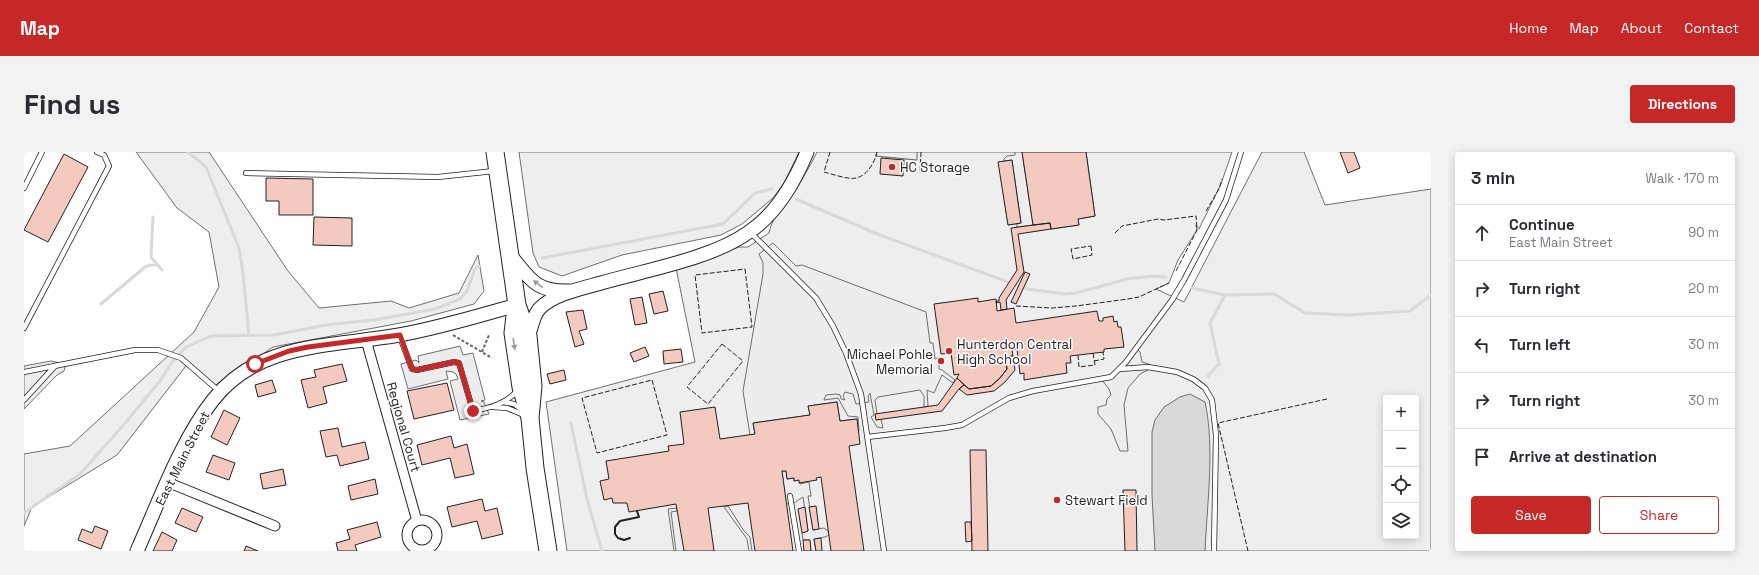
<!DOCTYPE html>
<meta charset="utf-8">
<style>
body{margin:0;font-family:"Space Grotesk",sans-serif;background:#f2f2f3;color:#2b2b33}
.controls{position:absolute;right:12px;bottom:12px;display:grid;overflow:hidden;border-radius:4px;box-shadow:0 2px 10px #0003}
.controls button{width:36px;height:36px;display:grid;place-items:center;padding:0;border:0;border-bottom:1px solid #e1e1e2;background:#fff;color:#2b2b33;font:20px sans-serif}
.stop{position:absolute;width:12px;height:12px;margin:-9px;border:3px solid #c62828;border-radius:50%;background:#fff}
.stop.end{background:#c62828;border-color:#fff;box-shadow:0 1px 4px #0008}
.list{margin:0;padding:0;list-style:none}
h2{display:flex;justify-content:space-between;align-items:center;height:52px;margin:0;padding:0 16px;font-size:17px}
h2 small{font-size:13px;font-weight:400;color:#7c7c81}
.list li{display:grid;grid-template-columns:26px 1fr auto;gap:12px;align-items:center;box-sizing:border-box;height:56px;padding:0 16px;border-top:1px solid #e1e1e2}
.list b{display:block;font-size:15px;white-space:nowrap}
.list p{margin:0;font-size:13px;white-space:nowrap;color:#7c7c81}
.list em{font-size:13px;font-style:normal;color:#7c7c81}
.actions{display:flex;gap:8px;padding:12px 16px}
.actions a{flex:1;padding:9px 0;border:1px solid #c62828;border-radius:4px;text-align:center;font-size:14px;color:#c62828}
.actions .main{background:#c62828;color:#fff}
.icon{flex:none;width:22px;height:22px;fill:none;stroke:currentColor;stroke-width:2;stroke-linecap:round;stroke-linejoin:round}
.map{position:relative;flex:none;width:1407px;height:399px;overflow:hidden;border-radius:4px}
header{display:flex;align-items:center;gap:24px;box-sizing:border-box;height:56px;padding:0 20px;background:#c62828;color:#fff}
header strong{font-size:19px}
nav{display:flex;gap:22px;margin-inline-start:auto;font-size:14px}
.intro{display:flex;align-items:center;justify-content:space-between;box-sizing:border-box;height:96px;padding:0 24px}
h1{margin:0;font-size:28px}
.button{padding:10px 18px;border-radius:4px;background:#c62828;color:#fff;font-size:14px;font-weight:700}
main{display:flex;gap:24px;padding:0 24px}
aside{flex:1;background:#fff;border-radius:4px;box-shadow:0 2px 10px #0003}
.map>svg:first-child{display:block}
.green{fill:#eee;stroke:#6f6f6f;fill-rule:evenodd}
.parking{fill:#ededed;stroke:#6f6f6f}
.water{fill:#d9d9d9;stroke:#6f6f6f}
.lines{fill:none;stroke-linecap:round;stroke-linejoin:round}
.stream{stroke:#d9d9d9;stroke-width:3}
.building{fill:#f3c9c0;stroke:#222}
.lane-casing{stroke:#222;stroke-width:6}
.street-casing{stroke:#222;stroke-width:11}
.secondary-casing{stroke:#222;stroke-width:15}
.highway-casing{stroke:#222;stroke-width:19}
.path{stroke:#646464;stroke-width:2;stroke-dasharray:3 2;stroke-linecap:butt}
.lane{stroke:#fff;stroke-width:4.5}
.street{stroke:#fff;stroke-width:9}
.secondary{stroke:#fff;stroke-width:13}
.highway{stroke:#fff;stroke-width:17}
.fence{stroke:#222;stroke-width:1;stroke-dasharray:5 2;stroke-linecap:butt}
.wall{stroke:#222;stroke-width:2}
.oneway{fill:#9c9c9c}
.route{stroke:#c62828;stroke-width:5}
.poi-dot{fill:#c62828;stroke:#fff;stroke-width:1.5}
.labels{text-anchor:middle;stroke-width:3;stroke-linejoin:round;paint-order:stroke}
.poi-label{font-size:13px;fill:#222;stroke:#fff;text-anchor:start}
.street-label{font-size:13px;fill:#222;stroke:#fff}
</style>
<header>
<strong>Map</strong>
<nav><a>Home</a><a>Map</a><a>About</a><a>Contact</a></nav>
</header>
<div class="intro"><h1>Find us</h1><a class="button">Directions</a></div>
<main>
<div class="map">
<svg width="1407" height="399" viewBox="0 0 1407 399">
<rect width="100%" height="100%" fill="#fff"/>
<!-- green -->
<path class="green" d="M112,0H185L264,119L295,156L367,149L385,156L435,141L454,103L460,139L450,152L387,169L249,195L192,234L165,210L93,303L8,355L0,374V302L46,294L170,180L195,135L185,80L153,56Z
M495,0H775L760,31L749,46L718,72L697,83L598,103L538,124L515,115L509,101Z
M793,0H853L852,4L892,8L893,0H998L1009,73L1026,71L1027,77L1055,73L1054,67L1071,64L1062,0H1208L1197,32L1175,77L1172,73L1173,78L1154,108L1145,131L1132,137L1160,150L1238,0H1280L1301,53L1407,37V399H543L522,250L671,210L652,116L715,95H724L745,81C748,64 763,50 773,36C780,24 787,12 793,0ZM988,8L997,71L984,73L975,10ZM1362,246H1392V384H1362Z"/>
<!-- parking -->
<path class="parking" d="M853,0H893V8L852,4Z
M991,0H998L1009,73L993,75V72L997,71L988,8L980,9V7L983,4L991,3Z
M749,91L772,114L778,113L902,160L906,191H909L911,207L916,205L917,207V210L915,211V217L918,218L931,228L929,231L918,223L910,241L903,238L904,254L900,255V244L896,238L854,245L851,248L853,262L852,268L857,267L859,276L853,275L847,265L850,263L846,241L844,244L845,250L832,252L829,242L821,240L819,244L821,248L817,247L816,243L812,242L802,243L800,248L814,246L824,264L834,265L835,279L834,280L833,267L816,269L813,250L784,254L786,263L729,271L731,282L726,283L719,239L739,122V111L735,102Z
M436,194L439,203L449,201L461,248L457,249L460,250L465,262L436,268L426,229L434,227L432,222L429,220L422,219L424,227L384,237L377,212L392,208L395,211L394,204Z
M1112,196L1116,200L1118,210L1125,212L1124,218L1116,222L1104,236L1100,253L1104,299H1096L1087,277L1074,262V255L1082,253L1083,247L1087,243L1085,237L1077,227L1087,225Z
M27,209L42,212L40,219L33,223L0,257V214Z
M758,319H762L763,327L770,326V329L775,328L776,332L785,330L787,344H784L789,378L800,376L804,379L805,383L801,385L790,387L792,399H787L785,388H779L778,381L784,379L779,345L770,351L762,352Z
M704,354L720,379L726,385L728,399H725L723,387L700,355Z
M653,356V359L647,360L652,399H650L644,357Z"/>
<!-- water -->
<path class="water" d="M1166,242L1181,250C1191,295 1183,352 1181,399H1131L1128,343V280L1131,268L1140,255L1156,245Z"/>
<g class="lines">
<!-- stream -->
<path class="stream" d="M164,0L182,15L215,96L219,121L225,183
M772,47L856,83L1003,137L1042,142L1052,141L1103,127L1130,124L1142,125
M129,65L127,105L138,118
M518,106L699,72L731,41L748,37
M1168,136L1201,143L1250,142L1281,161L1324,163L1386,159L1407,143
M77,152L121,115L126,113H134
M1184,224L1195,212L1186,171L1201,143
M547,271L563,347L578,399
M0,361L57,321L103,269L136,229L148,210L162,195L187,184L250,183L302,173L350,168L411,157L436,147L443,139L451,117L455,114"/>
</g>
<!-- building -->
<path class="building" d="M998,0H1062L1071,64L1054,67L1055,73L1027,77L1026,71L1009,73Z
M1316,0H1330L1336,16L1324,21Z
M40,2L64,15L24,90L0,78Z
M857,6L880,8L879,24L856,22Z
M988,8L997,71L984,73L974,10Z
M242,26L289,27V63H255V49H242Z
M290,65L328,66V94L289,93Z
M1026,71L1027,77L994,82L1000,120L982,148L983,157L977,158L976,150L972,151V149H975V146L993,118L987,76Z
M1001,120L1006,122L992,152L987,150Z
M639,139L644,159L630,162L625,142Z
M618,145L623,171L611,173L606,147Z
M954,146V150L972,147L973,159L990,156L992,171L1073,159L1075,169H1079V166L1089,164L1090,170L1093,169L1094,175H1097L1100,195L1080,197V200L1046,204L1047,211H1042L1043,221L1000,228V221L996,222L993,197L988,198L989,204L981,205L983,217L976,226L967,234L945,237L933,226L935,222L930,223L927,201L917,202L910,152Z
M559,158L563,177L555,179L560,192L551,195L542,160Z
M621,195L625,204L610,210L606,201Z
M657,197L659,210L640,212L639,199Z
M989,204L991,218L981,230L970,239L943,243L935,237L940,233L945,237L967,234L976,226L983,217L981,205Z
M318,212L323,229L299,235L303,251L284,256L277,228L292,225L290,218Z
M540,218L542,228L526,232L523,222Z
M933,226L940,233L935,237L918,259L852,268L851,262L914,253Z
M248,228L252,240L234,245L231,233Z
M423,231L430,258L390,267L383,239Z
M813,250L816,269L833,267L836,292L825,294L840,399H807L797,325L792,326L793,328L775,331V328L770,329V326L763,327L762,319H758L769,399H731L724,351L684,356L690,399H660L652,352L605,360L603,351H589L588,346L580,348L576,329L585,327L582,309L645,299L644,294L660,292L656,260L691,255L696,287L731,282L729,271L786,263L784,254Z
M200,258L216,266L203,293L187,285Z
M314,276L318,295L341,290L345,307L316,314L313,303L302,305L296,279Z
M427,284L430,296L443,292L450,322L431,326L426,306L398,313L393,293Z
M946,298H962L964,399H948Z
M189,303L211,311L205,328L182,320Z
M259,317L262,333L239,337L236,322Z
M351,327L354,342L327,348L324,334Z
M1099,338H1112L1113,399H1101Z
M458,347L461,359L473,356L479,382L458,387L453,369L428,375L423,355Z
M792,354L795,377L789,378L785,355Z
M781,355L784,379L778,381L774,357Z
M158,356L179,365L172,380L151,371Z
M353,370L357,385L331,393L333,399H314L312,391L326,387L323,378Z
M941,370H947L948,389L942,390Z
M71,374L84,379L77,397L54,388L58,377L68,381Z
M138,380L153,388L148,399H129Z
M797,386L798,399H792L790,387Z
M779,388H786L787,399H780Z
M222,394L234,399H220Z"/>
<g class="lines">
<defs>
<path id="lane" d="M222,21L414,25L470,19
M0,36L18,0
M726,80L792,146L809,174L822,201L837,242L860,399
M0,176L85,14L80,3L73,0
M376,185L388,217L393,218L430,210L435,211L449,259C465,256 482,252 493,239
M1096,217L1124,215L1153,220L1169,227L1181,236L1188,248L1192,283L1190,399
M0,220L111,198H134L157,206L196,240
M0,248L31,214
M479,250L490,252L498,258
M469,255L483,256L500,263
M843,285L921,276L938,273L985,246L1009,239L1087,225L1102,210L1148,148L1160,128L1202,48L1217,0
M766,344L775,399"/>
<path id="street" d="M342,188L393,369
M143,330L251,374
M383 383a15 15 0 1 1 30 0a15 15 0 1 1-30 0Z"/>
<path id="secondary" d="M486,103C506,126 510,140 545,139
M504,184C508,175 509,163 516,156C530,142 559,136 577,131C622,118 687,107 725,80C752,62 771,29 783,0
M113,399C135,350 156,290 189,248C235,189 309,195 375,183C415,176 454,164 493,153"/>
<path id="highway" d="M471,0L493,153L504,184L509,234L506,266
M492,155L489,181L497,235L506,266L511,316L524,399"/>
</defs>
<!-- lane casing -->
<use href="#lane" class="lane-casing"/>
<!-- street casing -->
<use href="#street" class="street-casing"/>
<!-- secondary casing -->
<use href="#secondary" class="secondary-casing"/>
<!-- highway casing -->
<use href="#highway" class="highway-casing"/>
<!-- path -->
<path class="path" d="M429,183L468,206
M458,200L465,183"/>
<!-- lane -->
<use href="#lane" class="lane"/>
<!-- street -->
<use href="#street" class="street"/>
<!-- secondary -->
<use href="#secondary" class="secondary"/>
<!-- highway -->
<use href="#highway" class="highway"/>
<!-- fence -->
<path class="fence" d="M806,0L800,20C808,22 825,28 832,26C843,24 851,10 853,0
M896,19L897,0
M1182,59L1195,37L1198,27
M1091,81L1098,74L1134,67L1140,68L1172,64L1173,78L1152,119
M1067,94L1068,103L1049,107L1047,97Z
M721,117L728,175L678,181L671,123Z
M992,154L1028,156L1052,154L1104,147L1115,145L1145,131
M698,192L719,209L684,252L663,235Z
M1054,203L1055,215L1071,213L1069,201
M1070,209L1080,207L1079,200
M628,228L643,283L573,301L558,246Z
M1224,399L1194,271L1303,247"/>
<!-- wall -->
<path class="wall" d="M606,386L600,388L594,386L591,382V375L596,369L615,365L613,359"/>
</g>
<!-- one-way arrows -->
<defs><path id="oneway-solid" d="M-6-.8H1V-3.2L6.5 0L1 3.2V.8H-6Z"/></defs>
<g class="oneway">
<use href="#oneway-solid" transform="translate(514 132) rotate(-144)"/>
<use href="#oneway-solid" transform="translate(490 192) rotate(81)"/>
</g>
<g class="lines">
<!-- route -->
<path class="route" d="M231,212L265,199L284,195L376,183L388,217L393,218L430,210L435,211L449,259"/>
</g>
<!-- markers -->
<g class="poi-dot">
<circle cx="868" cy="15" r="4"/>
<circle cx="925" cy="199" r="4"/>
<circle cx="917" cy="209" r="4"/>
<circle cx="1033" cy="348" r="4"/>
</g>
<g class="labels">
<!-- poi labels -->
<g class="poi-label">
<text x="876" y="20">HC Storage</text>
<text x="933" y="197">Hunterdon Central<tspan x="933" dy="15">High School</tspan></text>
<text x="909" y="207" text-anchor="end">Michael Pohle<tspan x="909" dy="15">Memorial</tspan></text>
<text x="1041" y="353">Stewart Field</text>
</g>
<!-- street labels -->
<g class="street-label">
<text transform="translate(380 275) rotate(74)" y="5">Regional Court</text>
<text transform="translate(158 306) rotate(-63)" y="5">East Main Street</text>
</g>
</g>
</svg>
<div class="controls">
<button>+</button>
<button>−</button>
<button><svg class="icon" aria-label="locate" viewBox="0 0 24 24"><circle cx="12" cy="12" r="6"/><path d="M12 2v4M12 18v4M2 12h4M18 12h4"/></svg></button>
<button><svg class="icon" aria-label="layers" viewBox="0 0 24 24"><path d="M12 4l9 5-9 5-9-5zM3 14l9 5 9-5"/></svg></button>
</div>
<div class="stop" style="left:231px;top:212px"></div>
<div class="stop end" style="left:449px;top:259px"></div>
</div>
<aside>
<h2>3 min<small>Walk · 170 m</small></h2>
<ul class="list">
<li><svg class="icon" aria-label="ahead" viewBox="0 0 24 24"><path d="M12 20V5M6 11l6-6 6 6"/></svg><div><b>Continue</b><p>East Main Street</p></div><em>90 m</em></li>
<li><svg class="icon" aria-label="right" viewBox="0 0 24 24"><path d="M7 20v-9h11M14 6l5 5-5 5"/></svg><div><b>Turn right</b></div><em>20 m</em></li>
<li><svg class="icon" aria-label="left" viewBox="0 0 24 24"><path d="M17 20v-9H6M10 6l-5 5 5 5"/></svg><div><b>Turn left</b></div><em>30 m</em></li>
<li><svg class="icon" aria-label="right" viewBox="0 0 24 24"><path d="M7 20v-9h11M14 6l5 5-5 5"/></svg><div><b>Turn right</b></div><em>30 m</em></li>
<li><svg class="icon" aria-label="arrive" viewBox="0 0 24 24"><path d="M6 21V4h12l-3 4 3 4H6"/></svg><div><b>Arrive at destination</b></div></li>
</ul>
<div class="actions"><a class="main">Save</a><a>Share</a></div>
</aside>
</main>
